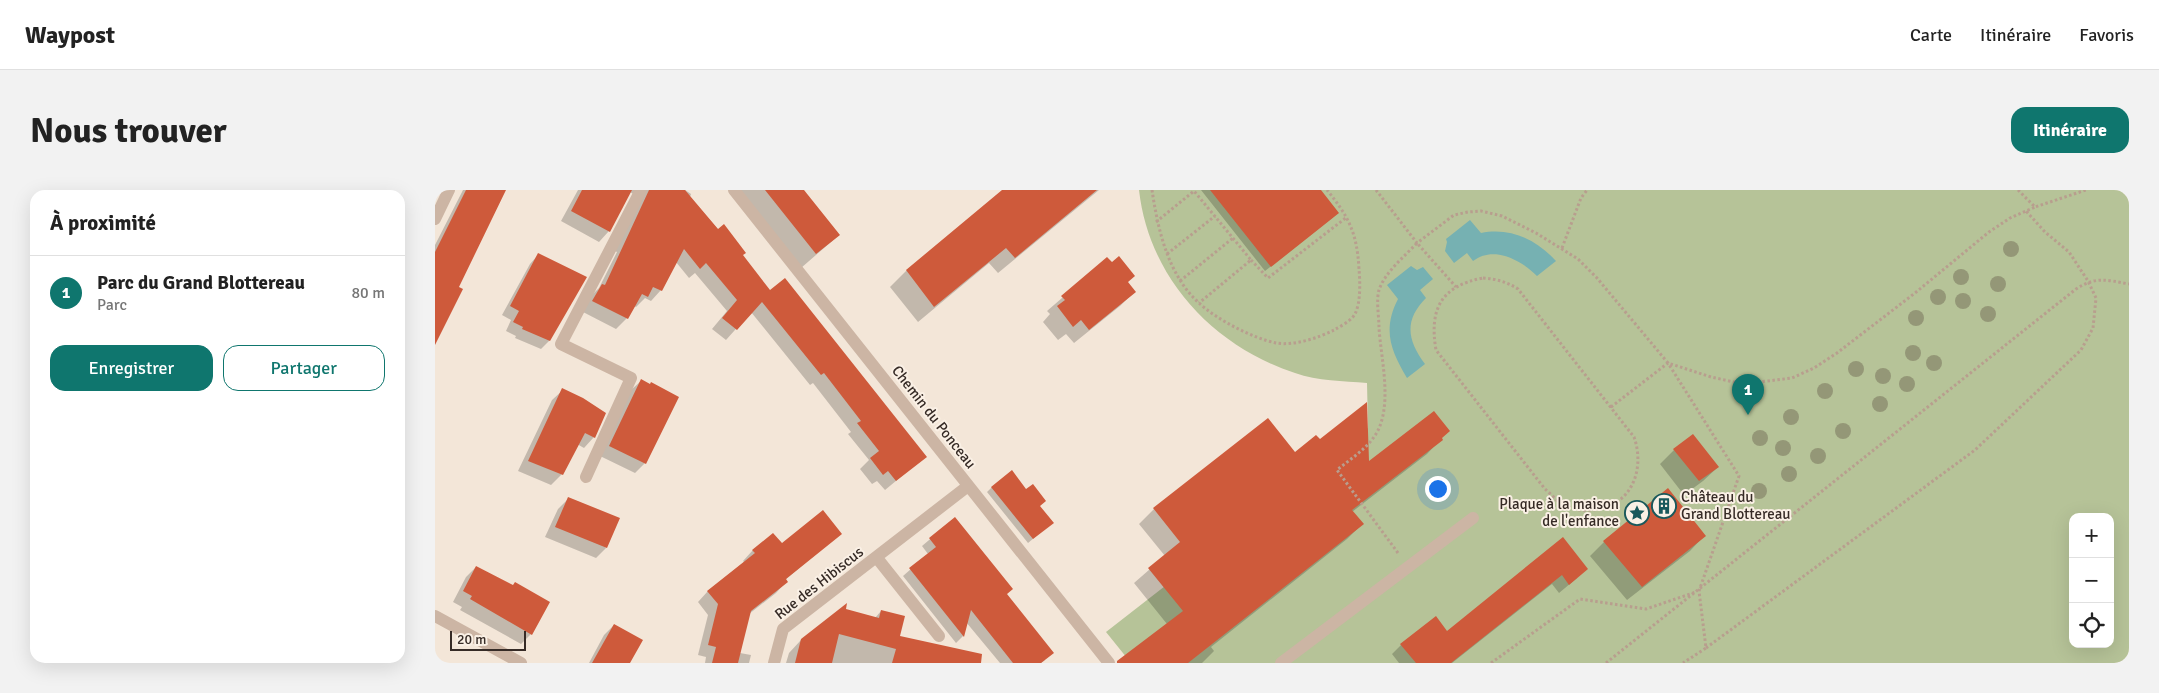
<!DOCTYPE html>
<html lang="fr">
<meta charset="utf-8">
<style>
body{margin:0;font-family:Signika,sans-serif;background:#f2f2f2;color:#222}
.controls{position:absolute;right:15px;bottom:15px;display:grid;overflow:hidden;border-radius:10px;box-shadow:0 5px 20px #0002}
.controls button{width:45px;height:45px;display:grid;place-items:center;padding:0;border:0;border-bottom:1px solid #e0e0e0;background:#fff;color:#222;font:25px sans-serif}
.scale{position:absolute;left:15px;bottom:12px;width:76px;box-sizing:border-box;padding-left:5px;border:2px solid #362b26;border-top:0;font-size:14px;line-height:18px;white-space:nowrap;color:#362b26;-webkit-text-stroke:4px #faf0e5;paint-order:stroke}
.you{position:absolute;left:1002px;top:298px;width:18px;height:18px;margin:-12px;border:4px solid #fff;border-radius:50%;background:#1a73e8;box-shadow:0 0 0 8px #1a73e833}
.badge{display:grid;place-items:center;width:32px;height:32px;border-radius:50%;background:#0f766e;color:#fff;font-size:16px;font-weight:700}
.pin{position:absolute;translate:-50% -41px;filter:drop-shadow(0 1px 2px #0008)}
.pin::after{content:'';position:absolute;top:26px;width:18px;height:15px;background:inherit;clip-path:polygon(0 0,100% 0,50% 100%)}
.list{margin:0;padding:0;list-style:none}
h2{display:flex;justify-content:space-between;align-items:center;height:65px;margin:0;padding:0 20px;font-size:21px}
h2 small{font-size:16px;font-weight:400;color:#767676}
.list li{display:grid;grid-template-columns:32px 1fr auto;gap:15px;align-items:center;box-sizing:border-box;height:75px;padding:0 20px;border-top:1px solid #e0e0e0}
.list b{display:block;font-size:19px;white-space:nowrap}
.list p{margin:0;font-size:16px;white-space:nowrap;color:#767676}
.list em{font-size:16px;font-style:normal;color:#767676}
.actions{display:flex;gap:10px;padding:15px 20px}
.actions a{flex:1;padding:11px 0;border:1px solid #0f766e;border-radius:15px;text-align:center;font-size:18px;color:#0f766e}
.actions .main{background:#0f766e;color:#fff}
.icon{flex:none;width:28px;height:28px;fill:none;stroke:currentColor;stroke-width:2;stroke-linecap:round;stroke-linejoin:round}
.map{position:relative;flex:none;width:1694px;height:473px;overflow:hidden;border-radius:15px}
header{display:flex;align-items:center;gap:30px;box-sizing:border-box;height:70px;padding:0 25px;background:#fff;border-bottom:1px solid #e0e0e0}
header strong{font-size:24px}
nav{display:flex;gap:28px;margin-inline-start:auto;font-size:18px}
.intro{display:flex;align-items:center;justify-content:space-between;box-sizing:border-box;height:120px;padding:0 30px}
h1{margin:0;font-size:35px}
.button{padding:12px 22px;border-radius:15px;background:#0f766e;color:#fff;font-size:18px;font-weight:700}
main{display:flex;gap:30px;padding:0 30px}
aside{flex:1;background:#fff;border-radius:15px;box-shadow:0 5px 20px #0002}
.map>svg:first-child{display:block}
.green{fill:#b6c398;fill-rule:evenodd}
.water{fill:#76b1b2}
.shadow{fill:#0003}
.building{fill:#ce5a3b}
.lines{fill:none;stroke-linecap:round;stroke-linejoin:round}
.path{stroke:#b89e8e;stroke-width:3;stroke-dasharray:2.5 2.5;stroke-linecap:butt}
.minor{stroke:#ccb5a4;stroke-width:12}
.tree{fill:#949777}
.labels{text-anchor:middle;stroke-width:4;stroke-linejoin:round;paint-order:stroke}
.street-label{font-size:15px;fill:#362b26;stroke:#faf0e5}
.poi-label{font-size:15px;fill:#362b26;stroke:#faf0e5;text-anchor:start}
</style>
<header>
<strong>Waypost</strong>
<nav><a>Carte</a><a>Itinéraire</a><a>Favoris</a></nav>
</header>
<div class="intro"><h1>Nous trouver</h1><a class="button">Itinéraire</a></div>
<main>
<aside>
<h2>À proximité<small></small></h2>
<ul class="list">
<li><span class="badge">1</span><div><b>Parc du Grand Blottereau</b><p>Parc</p></div><em>80 m</em></li>
</ul>
<div class="actions"><a class="main">Enregistrer</a><a>Partager</a></div>
</aside>
<div class="map">
<svg width="1694" height="473" viewBox="0 0 1694 473">
<rect width="100%" height="100%" fill="#f3e6d8"/>
<!-- green -->
<path class="green" d="M704,0H1694V473H696L671,442L933,238L932,193C908,191 883,191 860,183C778,156 714,88 704,0ZM1638,327H1675V454H1638Z"/>
<!-- water -->
<path class="water" d="M1035,30L1046,43C1076,37 1102,50 1121,71L1102,86C1086,70 1059,55 1038,71L1032,63L1019,73L1010,61L1012,52L1011,49Z
M976,76L982,80L988,77L998,89L985,100L991,108C969,130 972,150 990,174L972,188C956,161 947,140 963,109L952,95Z"/>
<!-- shadow -->
<path class="shadow" d="M28,0H70L22,98L0,153V55Z
M143,0H250L256,4L255,7L306,66L334,102L490,267L450,300L442,291L437,294L425,279L434,270L413,244L416,242L378,193L375,195L316,122L291,150L277,139L292,121L260,83L254,88L241,72L226,100L216,111L210,108L201,117L199,116L192,128L181,139L148,122L156,106L164,98L182,62L180,61L203,7L195,2L174,41L164,52L126,31Z
M305,0H368L404,45L366,78Z
M569,0H664L563,83L554,73L483,132L455,97L471,81Z
M766,0H884L897,28L830,81Z
M103,65L114,151L106,159L80,148L81,146L71,141L76,130L67,125L95,74Z
M672,69L699,102L685,116L639,153L631,144L623,150L608,132L615,124L612,121Z
M206,191L215,195L210,273L200,283L165,266L196,200Z
M128,200L170,224L159,247L149,258L142,254L127,284L116,295L83,281L117,210Z
M1006,249L992,264L917,322L927,334L912,349L776,457L779,461L767,473H683L732,434L699,393L730,366L704,334L719,319L860,264L885,251L933,273Z
M1239,260L1283,277L1268,291L1249,305L1225,274Z
M557,297L604,316L617,333L593,353L552,302Z
M133,309L171,358L161,368L110,347L123,319Z
M520,328L571,405L610,470L606,473H565L531,432L528,446L521,453L468,386L493,364L487,356Z
M405,344L350,390L351,392L341,403L314,424L305,463L316,465L314,473H270L271,467L263,465L273,425L263,412L273,401L309,372L308,371L318,360Z
M1269,346L1255,361L1192,410L1155,366L1169,352Z
M1128,349L1142,388L1124,403L1117,394L1017,473H964L957,464L966,455L1012,443Z
M41,377L96,444L86,454L25,420L27,417L18,412L31,387Z
M446,421L464,447L520,473H351L354,463L366,450L440,428Z
M179,435L193,473H154L169,445Z"/>
<!-- building -->
<path class="building" d="M31,0H71L24,97L28,99L0,155V62Z
M147,0H197L175,42L136,21Z
M214,0H250L283,39L289,34L311,63L308,65L335,100L350,88L492,267L461,291L453,281L448,285L435,268L444,261L422,233L426,231L389,183L386,185L327,112L302,140L287,128L302,110L271,73L265,79L249,59L227,101L218,97L213,107L207,104L193,129L157,111L167,94L170,95Z
M330,0H369L405,45L381,64Z
M567,0H662L580,68L571,58L499,117L471,80Z
M775,0H886L904,23L836,77Z
M103,63L152,87L115,151L87,139L88,137L78,132L84,121L75,116Z
M684,66L700,86L693,92L701,102L654,140L646,130L638,137L622,116L630,110L626,106L672,67L677,72Z
M206,189L215,194L216,192L244,207L211,274L174,256Z
M127,198L148,208L171,223L160,248L150,243L128,285L93,271Z
M932,212L934,271L999,221L1015,241L1007,248L1008,250L917,320L929,334L753,473H682V471L748,421L713,378L745,352L718,318L833,228L860,262L881,245L885,249Z
M1258,244L1284,277L1264,291L1238,259Z
M577,280L591,299L598,294L611,311L605,316L619,333L598,349L556,297Z
M1233,298L1271,346L1207,397L1168,351Z
M133,307L185,328L172,358L120,337Z
M388,320L407,344L351,389L353,392L316,421L303,473H277L281,457L273,455L283,414L272,401L320,363L317,360L338,343L347,353Z
M520,327L578,399L572,404L619,463L606,473H578L536,420L529,447L474,378L501,357L494,348Z
M1128,347L1153,379L1134,395L1127,385L1016,473H981L965,454L1001,426L1012,441Z
M41,376L78,395L80,392L115,412L97,445L35,409L37,406L28,401Z
M412,413L411,419L444,428L446,420L470,426L465,446L547,464L546,473H457L461,459L404,444L397,473H360L366,449Z
M179,434L208,450L195,473H157Z"/>
<g class="lines">
<!-- path -->
<path class="path" d="M717,0C723,40 733,85 764,113C781,129 817,148 841,153C859,156 883,148 899,140C906,136 916,131 920,124C926,112 925,91 924,79C922,43 914,27 892,0
M941,0L982,53L1019,25L1033,22L1046,21L1067,26L1101,43L1143,69L1162,88L1233,173L1276,187L1308,194L1357,188L1379,178L1402,163L1480,103L1554,42L1575,28L1600,17
M1583,0L1600,17L1651,0
M721,32L759,1L816,70L764,113
M1127,58L1146,8L1152,0
M732,64L780,26
M816,70L833,88L912,27
M1048,88C1062,89 1072,92 1083,99L1199,247C1211,281 1195,319 1155,320C1146,321 1135,319 1128,315C1122,311 1116,304 1110,299L1001,160C994,119 1006,96 1048,88Z
M745,91L798,48
M1176,217L1233,173L1304,286L1264,401L1271,458L1248,473
M963,363L902,280C914,270 930,260 939,247C959,219 946,170 944,138C944,126 941,111 944,100C950,82 970,66 982,53L1021,97
M1271,458L1540,260L1646,160L1658,138L1661,108L1653,91L1634,62L1610,42L1591,21
M1056,473L1145,409L1211,419L1261,402
M1171,473L1641,99C1661,86 1672,90 1694,94"/>
<!-- minor -->
<path class="minor" d="M299,0L674,473
M0,29L14,0
M151,287L196,188L126,154L206,0
M442,368L504,446
M0,426L86,473
M339,473L348,439L533,296
M846,473L1038,328"/>
</g>
<!-- trees -->
<g class="tree">
<circle cx="1576" cy="59" r="8"/>
<circle cx="1526" cy="87" r="8"/>
<circle cx="1563" cy="94" r="8"/>
<circle cx="1503" cy="107" r="8"/>
<circle cx="1528" cy="111" r="8"/>
<circle cx="1553" cy="124" r="8"/>
<circle cx="1481" cy="128" r="8"/>
<circle cx="1478" cy="163" r="8"/>
<circle cx="1499" cy="173" r="8"/>
<circle cx="1421" cy="179" r="8"/>
<circle cx="1448" cy="186" r="8"/>
<circle cx="1472" cy="194" r="8"/>
<circle cx="1390" cy="201" r="8"/>
<circle cx="1445" cy="214" r="8"/>
<circle cx="1356" cy="227" r="8"/>
<circle cx="1408" cy="241" r="8"/>
<circle cx="1325" cy="248" r="8"/>
<circle cx="1348" cy="258" r="8"/>
<circle cx="1383" cy="266" r="8"/>
<circle cx="1354" cy="284" r="8"/>
<circle cx="1324" cy="301" r="8"/>
</g>
<!-- icons -->
<defs>
<symbol id="building-ring" viewBox="-11 -11 22 22"><circle r="9.5" fill="#faf0e5" stroke="#19585b" stroke-width="1.5"/><path d="M-4-6H4V6H1V3H-1V6H-4ZM-2.5-4.3h1.7v1.8h-1.7ZM.8-4.3h1.7v1.8H.8ZM-2.5-1h1.7V.8h-1.7ZM.8-1h1.7V.8H.8Z" fill="#19585b"/></symbol>
<symbol id="sight-ring" viewBox="-11 -11 22 22"><circle r="9.5" fill="#faf0e5" stroke="#19585b" stroke-width="1.5"/><path d="M0-6L1.8-2.2L6-1.7L2.9 1.2L3.7 5.4L0 3.3L-3.7 5.4L-2.9 1.2L-6-1.7L-1.8-2.2Z" fill="#19585b"/></symbol>
</defs>
<g fill-rule="evenodd">
<use href="#building-ring" x="1215" y="302" width="28" height="28"/>
<use href="#sight-ring" x="1188" y="309" width="28" height="28"/>
</g>
<g class="labels">
<!-- street labels -->
<g class="street-label">
<text transform="translate(499 227) rotate(52)" y="5">Chemin du Ponceau</text>
<text transform="translate(384 393) rotate(-38)" y="5">Rue des Hibiscus</text>
</g>
<!-- poi labels -->
<g class="poi-label">
<text x="1246" y="312">Château du<tspan x="1246" dy="17">Grand Blottereau</tspan></text>
<text x="1184" y="319" text-anchor="end">Plaque à la maison<tspan x="1184" dy="17">de l'enfance</tspan></text>
</g>
</g>
</svg>
<div class="controls">
<button>+</button>
<button>−</button>
<button><svg class="icon" aria-label="locate" viewBox="0 0 24 24"><circle cx="12" cy="12" r="6"/><path d="M12 2v4M12 18v4M2 12h4M18 12h4"/></svg></button>
</div>
<div class="scale">20 m</div>
<div class="you"></div>
<div class="pin badge" style="left:1313px;top:225px">1</div>
</div>
</main>
